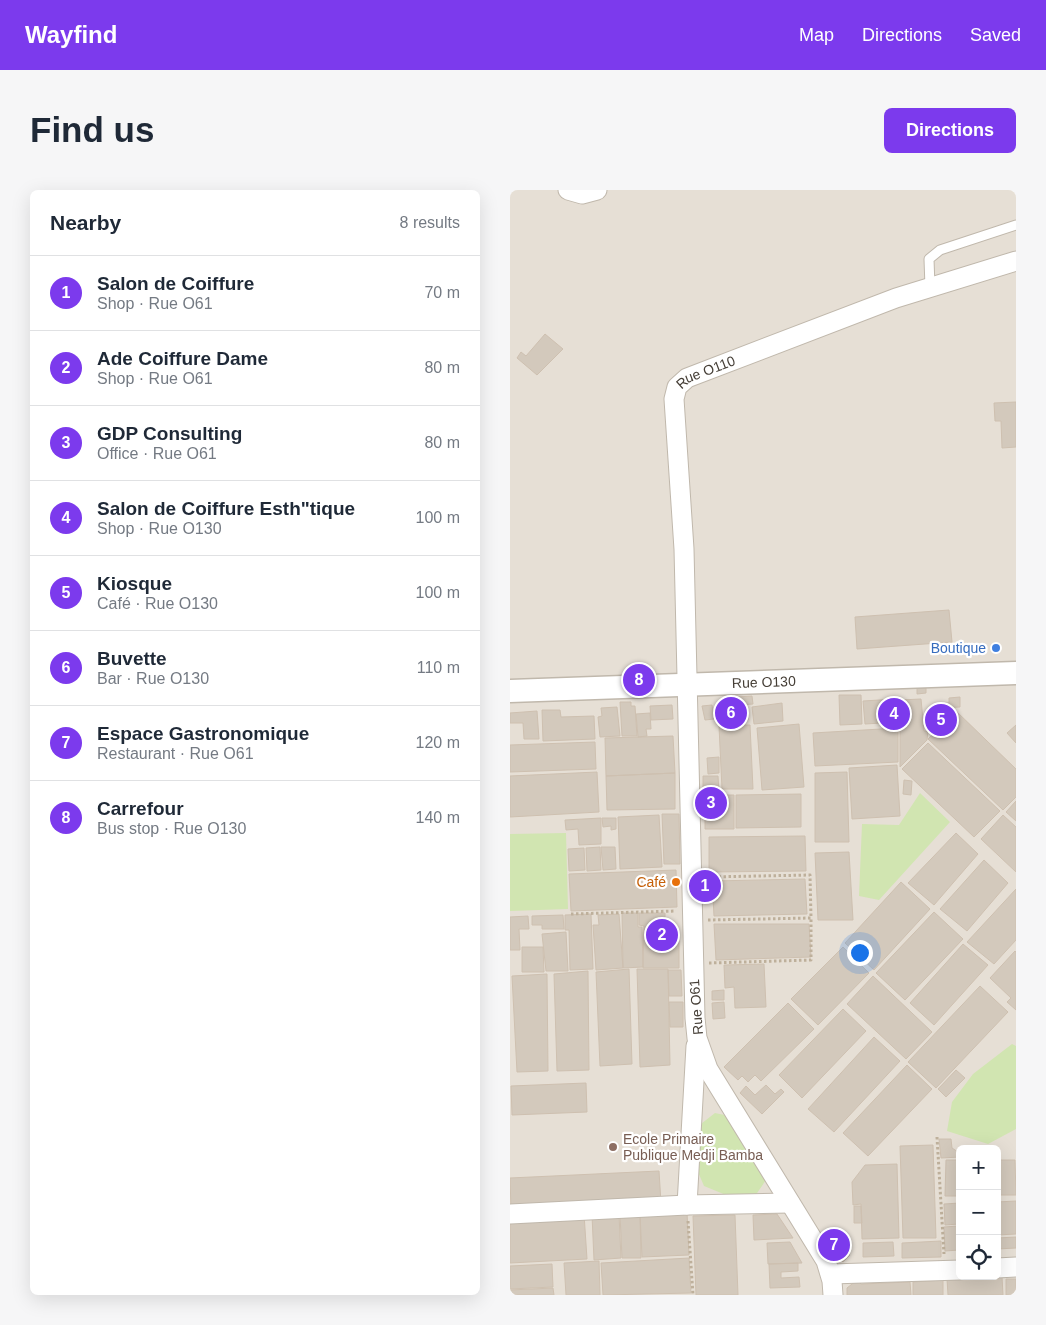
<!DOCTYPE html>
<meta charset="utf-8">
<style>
body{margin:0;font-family:Arial,sans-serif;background:#f6f6f7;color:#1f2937}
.controls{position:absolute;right:15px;bottom:15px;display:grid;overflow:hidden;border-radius:8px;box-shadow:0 5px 20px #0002}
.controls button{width:45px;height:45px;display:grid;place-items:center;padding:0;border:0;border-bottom:1px solid #e0e1e3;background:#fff;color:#1f2937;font:25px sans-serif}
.you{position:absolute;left:349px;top:762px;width:18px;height:18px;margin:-12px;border:4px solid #fff;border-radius:50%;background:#1a73e8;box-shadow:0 0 0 8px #1a73e833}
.badge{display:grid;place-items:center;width:32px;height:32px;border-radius:50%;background:#7c3aed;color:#fff;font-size:16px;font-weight:700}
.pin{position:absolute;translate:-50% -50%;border:2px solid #fff;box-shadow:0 1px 5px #0006}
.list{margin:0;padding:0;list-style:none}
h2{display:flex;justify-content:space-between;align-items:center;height:65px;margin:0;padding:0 20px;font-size:21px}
h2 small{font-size:16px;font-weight:400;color:#747a83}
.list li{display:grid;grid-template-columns:32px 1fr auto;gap:15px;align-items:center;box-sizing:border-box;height:75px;padding:0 20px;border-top:1px solid #e0e1e3}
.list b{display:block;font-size:19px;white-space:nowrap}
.list p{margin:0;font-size:16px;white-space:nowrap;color:#747a83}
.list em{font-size:16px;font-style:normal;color:#747a83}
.icon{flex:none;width:28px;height:28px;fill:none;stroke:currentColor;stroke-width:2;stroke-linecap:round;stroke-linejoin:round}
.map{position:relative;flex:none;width:506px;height:1105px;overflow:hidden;border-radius:8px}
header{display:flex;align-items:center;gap:30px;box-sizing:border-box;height:70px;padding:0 25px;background:#7c3aed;color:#fff}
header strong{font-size:24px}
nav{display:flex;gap:28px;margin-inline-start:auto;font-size:18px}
.intro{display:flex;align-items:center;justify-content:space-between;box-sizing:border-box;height:120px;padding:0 30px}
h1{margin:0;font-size:35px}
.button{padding:12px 22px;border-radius:8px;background:#7c3aed;color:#fff;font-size:18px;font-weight:700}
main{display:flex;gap:30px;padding:0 30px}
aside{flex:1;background:#fff;border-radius:8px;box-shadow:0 5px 20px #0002}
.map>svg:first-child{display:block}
.residential{fill:#e6dfd5;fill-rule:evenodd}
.green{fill:#d1e5b1}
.building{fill:#d3c9bc;stroke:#cec0b0}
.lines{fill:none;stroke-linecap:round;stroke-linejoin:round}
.service-casing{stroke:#c0b8ac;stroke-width:11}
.minor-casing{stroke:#c0b8ac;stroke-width:21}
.tertiary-casing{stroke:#c0b8ac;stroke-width:25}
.path{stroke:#beb09b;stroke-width:3;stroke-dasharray:2.5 2.5;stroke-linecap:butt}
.service{stroke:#fff;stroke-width:9}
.minor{stroke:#fff;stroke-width:19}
.tertiary{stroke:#fff;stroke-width:22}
.shop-dot{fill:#3f7fe0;stroke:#fff;stroke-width:2}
.food-dot{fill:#e8710a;stroke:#fff;stroke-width:2}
.education-dot{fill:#8d6e63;stroke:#fff;stroke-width:2}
.labels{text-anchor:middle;stroke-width:4.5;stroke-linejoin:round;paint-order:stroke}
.street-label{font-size:14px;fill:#453e36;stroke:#fff}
.shop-label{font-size:14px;fill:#366cbe;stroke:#fff;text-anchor:end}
.food-label{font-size:14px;fill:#c56008;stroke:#fff;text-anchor:end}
.education-label{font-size:14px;fill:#785e54;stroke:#fff;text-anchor:start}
</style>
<header>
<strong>Wayfind</strong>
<nav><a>Map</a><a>Directions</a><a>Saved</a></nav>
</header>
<div class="intro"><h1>Find us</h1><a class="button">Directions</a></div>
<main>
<aside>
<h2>Nearby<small>8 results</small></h2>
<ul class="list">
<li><span class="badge">1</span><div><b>Salon de Coiffure</b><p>Shop · Rue O61</p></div><em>70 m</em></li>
<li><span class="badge">2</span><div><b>Ade Coiffure Dame</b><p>Shop · Rue O61</p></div><em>80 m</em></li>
<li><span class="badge">3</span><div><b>GDP Consulting</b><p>Office · Rue O61</p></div><em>80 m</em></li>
<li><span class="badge">4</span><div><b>Salon de Coiffure Esth&quot;tique</b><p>Shop · Rue O130</p></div><em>100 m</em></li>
<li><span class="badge">5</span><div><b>Kiosque</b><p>Café · Rue O130</p></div><em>100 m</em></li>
<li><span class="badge">6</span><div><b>Buvette</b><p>Bar · Rue O130</p></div><em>110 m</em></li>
<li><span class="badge">7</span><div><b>Espace Gastronomique</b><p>Restaurant · Rue O61</p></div><em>120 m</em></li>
<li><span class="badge">8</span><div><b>Carrefour</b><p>Bus stop · Rue O130</p></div><em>140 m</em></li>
</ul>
</aside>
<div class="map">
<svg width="506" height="1105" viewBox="0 0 506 1105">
<rect width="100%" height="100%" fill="#f2eee6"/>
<!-- residential -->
<path class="residential" d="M0,0H506V1105H0ZM450,959H487V1086H450Z"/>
<!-- green -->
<path class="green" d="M410,603L440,632L369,710L349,706L352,634L389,635Z
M56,643L58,719L0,721V644Z
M502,854L506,856V939L478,954L437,941L442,912L463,884Z
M205,923L219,926L256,990L245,1006L216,1005L194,996L185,975L187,937Z"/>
<!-- building -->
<path class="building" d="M35,144L53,159L27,185L7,168L11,162L16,166Z
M506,212V257L492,258L491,231H485L484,213Z
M439,420L442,452L347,459L345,427Z
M407,498H416V503L407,504Z
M329,505H351L352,534L330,535Z
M242,506L243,514L213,516L212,508Z
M450,507V517L428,518L427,514L439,513V508Z
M386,509L388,532L355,534L353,511Z
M411,509L414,541H418L417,550L390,577V510Z
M110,512H121V516H125L127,546H112Z
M272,513L273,531L244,534L242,517Z
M162,515L163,529L141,530L140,516Z
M202,515L204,529L195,530L192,516Z
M107,517L110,546L90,547L88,527L92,526L91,518Z
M32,520H50L51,527L84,526L85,549L33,551Z
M238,520V530L213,531L212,521Z
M27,521L29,549H14L13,533H0V523Z
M446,521L506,579V607L493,620L418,549Z
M140,523L141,539H136L137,546L128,547L126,524Z
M289,534L294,597L252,600L247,538Z
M240,535L243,599H212L209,536Z
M506,535V553L497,543Z
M388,538V572L305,576L303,543Z
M163,546L165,583L96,586L95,548Z
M85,552L86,579L0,582V555Z
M418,553L490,621L464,647L392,579Z
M209,567V583L198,584L197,568Z
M387,575L390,626L342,629L339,578Z
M87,582L89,622L0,627V586Z
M337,582L339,652H305V583Z
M165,583V619L97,620L96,586Z
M193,586H208L209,602H193Z
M394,590L402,591L401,605L393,604Z
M291,604V637L226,638V605Z
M195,605H224V639H195Z
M506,611V631L496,622Z
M152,624H169L170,674H154Z
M149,625L152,677L110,679L108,627Z
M493,625L506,637V682L471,649Z
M91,628V654L69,655L68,639L56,640L55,630Z
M92,628H106V639L101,640V636L93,637Z
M446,643L468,664L424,715L398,693Z
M295,646L296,681L199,682V647Z
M90,657L91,680L77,681L76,658Z
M91,657H105L106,679L93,680Z
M74,658L75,680L59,681L58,659Z
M339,662L343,730H308L305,663Z
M474,670L498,693L457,741L430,719Z
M166,680L167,717L61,721L59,684Z
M295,689L297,724L204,726L202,691Z
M391,692L420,719L364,780L335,753Z
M506,699V750L484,774L457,752Z
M424,722L453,749L395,810L366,783Z
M112,723H128V737H132L133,777L113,778Z
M129,723H155V751H169V778H133L134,736L129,735Z
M81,724L83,779L60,780L59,740H55V725Z
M109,724L113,778L86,780L83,735H89L88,725Z
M53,725L54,739H32V735H22V726Z
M18,726L19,739H9L10,760H0V727Z
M204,734H299L301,767L206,770Z
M56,742L58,781H36L32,744Z
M453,754L478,775L424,835L400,813Z
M12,757H33L34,782H12Z
M333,757L359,783L308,835L281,809Z
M505,761L506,762V820L497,812L501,808L480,788Z
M254,774L256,817L225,818L224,797L215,798L214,775Z
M119,779L122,874L90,876L86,782Z
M127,779H158L160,875L130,877Z
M158,780H171L172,806H159Z
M78,781L79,880L47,881L44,784Z
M37,784L38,881L7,882L2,786Z
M363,786L422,842L396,869L337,814Z
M470,796L498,822L426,898L398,872Z
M214,800V810H202V801Z
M159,812H173V837H160Z
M214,812L215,828L203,829L202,813Z
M278,813L304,839L251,891L245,885L238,892L232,886L228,890L214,877Z
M333,819L356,841L292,908L269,885Z
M364,847L390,871L324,942L298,919Z
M397,875L422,899L358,966L333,943Z
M446,880L455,888L436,907L428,899Z
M76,893L77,922L2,925L1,896Z
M256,895L265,904L271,899L274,902L252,924L230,903L236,896L245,905Z
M429,949H441L442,958L448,962L450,967L431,968Z
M423,955L426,1048H393L390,956Z
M436,970H450V1006H435Z
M487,970H505L506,1005H487Z
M387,974L389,1048L352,1049L351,1014L343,1015L342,992L355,975Z
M149,981L151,1013L1,1019L0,988Z
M506,1011V1044L487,1045V1012Z
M450,1013V1046H449V1034L435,1035L434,1014Z
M344,1016H351L352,1033H344Z
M177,1022L179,1065L132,1067L130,1024Z
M130,1023L131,1068H112L110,1024Z
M74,1024L77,1069L0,1073V1029Z
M109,1024L111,1068L84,1070L82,1025Z
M267,1024L283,1048L244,1050L243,1025Z
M225,1025L228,1105H186L183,1026Z
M448,1036L449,1060L435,1061L434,1037Z
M506,1047V1058L487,1059V1048Z
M324,1050L329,1055L324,1059L319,1053Z
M431,1051V1067L392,1068V1053Z
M280,1052L292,1073L258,1074L257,1053Z
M383,1052L384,1066L353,1067V1053Z
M332,1057L340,1065L333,1072L325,1064Z
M179,1068L181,1103L93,1105L91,1073Z
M89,1071L90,1105H56L54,1073Z
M288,1073V1081L271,1082V1088L289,1087L290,1097L260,1098L259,1074Z
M42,1074L43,1097L0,1099V1076Z
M492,1087L493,1105H438L437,1089Z
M496,1089H506V1105H496Z
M347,1090L351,1094L400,1092L401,1105H337V1098Z
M433,1090V1105H403V1092Z
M43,1098L44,1105H0V1100Z"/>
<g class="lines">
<defs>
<path id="service" d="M420,97L419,69L430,60L506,35"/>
<g id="minor">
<path d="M58,0L72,4L87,0"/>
<path d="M177,1015L186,856"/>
<path d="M0,1024L177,1015L280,1013"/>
<path d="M487,1078L506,1077"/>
<path d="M321,1084L450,1080"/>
<path id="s1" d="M323,1105L322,1091L316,1071L198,879L187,848L185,828L174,359L164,209L167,197L177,188L386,108L506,71"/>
</g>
<g id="tertiary">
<path id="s2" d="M0,501L506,483"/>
</g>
</defs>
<!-- service casing -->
<use href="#service" class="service-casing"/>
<!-- minor casing -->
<use href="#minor" class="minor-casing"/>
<!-- tertiary casing -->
<use href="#tertiary" class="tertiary-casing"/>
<!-- path -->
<path class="path" d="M61,724L166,721
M198,730L301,728L300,685L199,687
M199,773L301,770V728
M427,947L434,1064
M178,1031L183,1105"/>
<!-- service -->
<use href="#service" class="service"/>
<!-- minor -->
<use href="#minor" class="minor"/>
<!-- tertiary -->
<use href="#tertiary" class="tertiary"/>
</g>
<!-- markers -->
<circle class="shop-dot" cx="486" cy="458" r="5"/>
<circle class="food-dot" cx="166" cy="692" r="5"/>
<circle class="education-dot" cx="103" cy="957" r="5"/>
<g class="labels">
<!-- street labels -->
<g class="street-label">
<text dy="5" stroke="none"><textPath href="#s1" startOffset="978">Rue O110</textPath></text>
<text dy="5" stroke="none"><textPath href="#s2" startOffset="254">Rue O130</textPath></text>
<text transform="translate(186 817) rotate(-94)" y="5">Rue O61</text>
</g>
<!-- shop labels -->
<g class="shop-label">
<text x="476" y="463">Boutique</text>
</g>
<!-- food labels -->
<g class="food-label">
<text x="156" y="697">Café</text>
</g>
<!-- education labels -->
<g class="education-label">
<text x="113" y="954">Ecole Primaire<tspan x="113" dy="16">Publique Medji Bamba</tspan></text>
</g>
</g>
</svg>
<div class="controls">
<button>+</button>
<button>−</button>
<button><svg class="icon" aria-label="locate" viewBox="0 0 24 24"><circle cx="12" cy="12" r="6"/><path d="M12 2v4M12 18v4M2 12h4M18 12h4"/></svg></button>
</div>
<div class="you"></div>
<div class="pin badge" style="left:195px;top:696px">1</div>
<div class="pin badge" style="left:152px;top:745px">2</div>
<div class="pin badge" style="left:201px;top:613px">3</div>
<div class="pin badge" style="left:384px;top:524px">4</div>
<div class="pin badge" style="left:431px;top:530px">5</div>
<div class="pin badge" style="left:221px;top:523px">6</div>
<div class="pin badge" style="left:324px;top:1055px">7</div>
<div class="pin badge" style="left:129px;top:490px">8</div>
</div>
</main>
